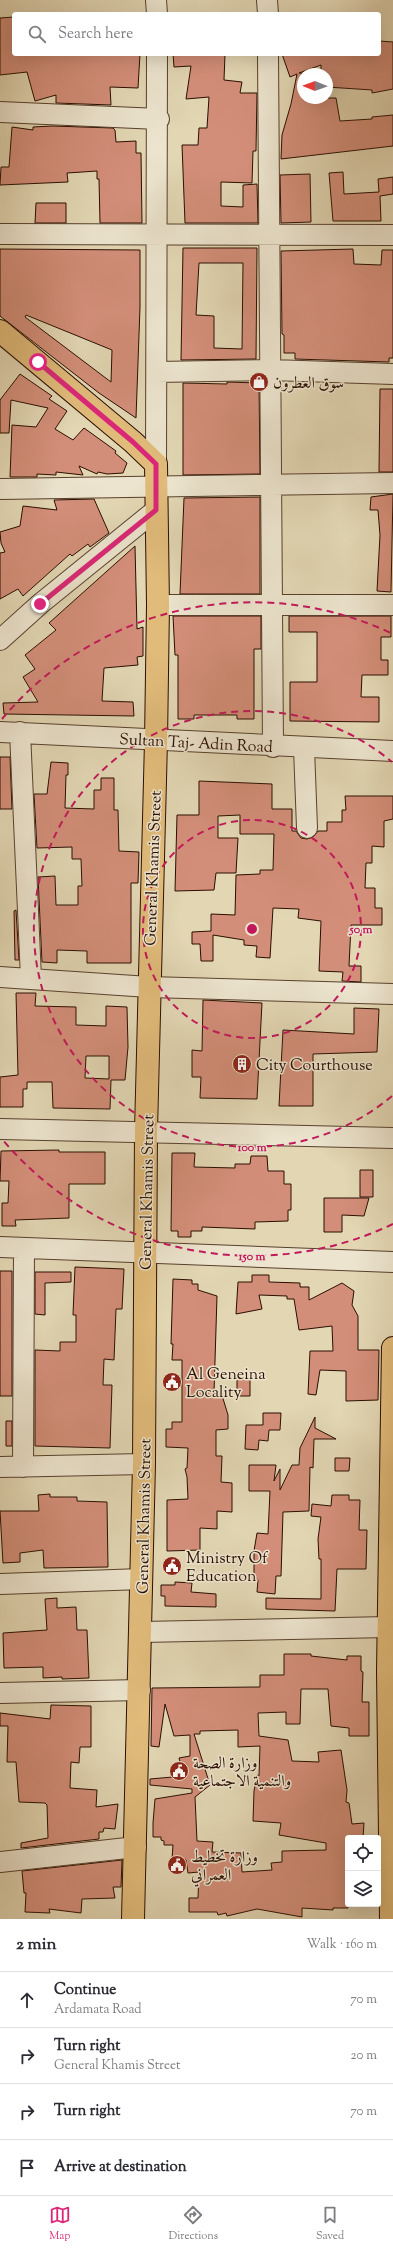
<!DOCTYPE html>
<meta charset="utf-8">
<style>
body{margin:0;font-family:"Sorts Mill Goudy",Amiri,serif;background:#f7f7f7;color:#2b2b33}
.controls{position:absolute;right:12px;bottom:12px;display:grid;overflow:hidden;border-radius:4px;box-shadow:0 4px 16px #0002}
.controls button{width:36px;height:36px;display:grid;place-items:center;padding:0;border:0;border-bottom:1px solid #e1e1e2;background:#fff;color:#2b2b33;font:20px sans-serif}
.compass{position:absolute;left:297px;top:68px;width:36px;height:36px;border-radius:50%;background:#fff;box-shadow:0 4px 16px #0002;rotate:271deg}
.stop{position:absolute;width:12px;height:12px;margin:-9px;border:3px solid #db2777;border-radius:50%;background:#fff}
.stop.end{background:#db2777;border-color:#fff;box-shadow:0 1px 4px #0008}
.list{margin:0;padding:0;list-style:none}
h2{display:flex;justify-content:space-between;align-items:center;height:52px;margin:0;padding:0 16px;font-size:17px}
h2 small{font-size:13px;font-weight:400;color:#7c7c81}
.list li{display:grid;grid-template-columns:26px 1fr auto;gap:12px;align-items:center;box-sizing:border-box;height:56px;padding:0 16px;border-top:1px solid #e1e1e2}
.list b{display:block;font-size:15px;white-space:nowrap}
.list p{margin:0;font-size:13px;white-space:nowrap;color:#7c7c81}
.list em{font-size:13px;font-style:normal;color:#7c7c81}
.icon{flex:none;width:22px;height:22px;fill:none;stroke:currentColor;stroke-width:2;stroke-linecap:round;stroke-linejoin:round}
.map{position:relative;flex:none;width:393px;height:1919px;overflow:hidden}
.search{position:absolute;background:#fff;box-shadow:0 4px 16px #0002;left:12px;right:12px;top:12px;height:44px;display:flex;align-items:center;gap:10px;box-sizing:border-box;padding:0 14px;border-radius:4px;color:#7c7c81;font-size:15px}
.sheet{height:276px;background:#fff}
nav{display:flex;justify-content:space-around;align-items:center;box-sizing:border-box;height:56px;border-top:1px solid #e1e1e2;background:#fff;font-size:11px;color:#7c7c81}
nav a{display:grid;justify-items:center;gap:2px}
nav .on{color:#db2777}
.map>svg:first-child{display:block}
.building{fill:#d38e79;stroke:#2a0e00;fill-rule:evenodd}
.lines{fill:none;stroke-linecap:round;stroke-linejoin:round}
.minor-casing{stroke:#58402d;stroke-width:22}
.major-casing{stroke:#2a0e00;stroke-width:24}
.highway-casing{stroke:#2a0e00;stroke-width:24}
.minor{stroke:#ece4ce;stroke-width:20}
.major{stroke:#e1bb7a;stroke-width:22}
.highway{stroke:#e1bb7a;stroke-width:22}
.route{stroke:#db2777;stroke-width:5}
.ring{fill:none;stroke:#c2185b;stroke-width:2;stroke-dasharray:7 5}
.labels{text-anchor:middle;stroke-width:3;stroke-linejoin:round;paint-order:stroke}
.poi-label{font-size:16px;fill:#2a0e00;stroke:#ece4ce;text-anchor:start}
.street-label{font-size:16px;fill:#2a0e00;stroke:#ece4ce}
.centre{fill:#c2185b;stroke:#ece4ce;stroke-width:2}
.ring-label{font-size:12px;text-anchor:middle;font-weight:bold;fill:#c2185b;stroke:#ece4ce;stroke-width:3;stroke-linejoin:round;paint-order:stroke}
</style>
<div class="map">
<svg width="393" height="1919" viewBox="0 0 393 1919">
<rect width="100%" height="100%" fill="#e2d6b3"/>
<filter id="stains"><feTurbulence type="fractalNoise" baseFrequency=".005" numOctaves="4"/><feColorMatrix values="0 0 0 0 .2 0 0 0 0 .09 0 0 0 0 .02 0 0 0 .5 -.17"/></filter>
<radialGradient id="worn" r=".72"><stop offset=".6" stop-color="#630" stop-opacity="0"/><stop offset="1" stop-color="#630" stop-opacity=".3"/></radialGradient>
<!-- building -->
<path class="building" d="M14,17V54H140L138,88L110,87L111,105L56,103V95L35,101L27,72L0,75V18Z
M379,41L393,42V89L372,93V90L327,87V74H321V65L299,73H303V98H336L340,121L372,119V117L393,115V146L281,159L282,135L291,104L297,74L290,77L282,54H379Z
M173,54H225L224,80L242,82L240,93H257L256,151H253L252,183L221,182V206L243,207V185L257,184L258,223H185L182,145H198L199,128H207L209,97L186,99L191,66L174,67Z
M52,126L113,128L115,130L116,142L136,141V153H141L142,223H100L99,179H97V171L67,173L68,182L0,185L1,167H9L12,127L33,130V127Z
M343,172L344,194L379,192L378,179L393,177V194L380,196L381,221H333L329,173Z
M310,174L311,222L281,223L280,175Z
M36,203H66V223H35Z
M183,248H257L256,359L181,360ZM199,263H243L242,349L214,348V316L196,315Z
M0,249L140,250V307L136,418L99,393L0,316ZM26,315L112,350L111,382L25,317Z
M353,249L354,264L381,265L382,250H393V358H389V362L295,359V353H284V335L282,334L281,251Z
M20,374L52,396L49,399L67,411L55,429L73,440L84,428L116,451L115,453L127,463L123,473L107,474L98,472L97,474L79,466L83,475L56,472V475L37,474V477H10L12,425L36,427L48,408L11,400L9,433H0V400Z
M227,382L259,383L260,474L183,475V383L227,384Z
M380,389H393V472H379Z
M393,494L391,592L377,591L380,535L378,510H370L371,497Z
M260,497V594H180L184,498Z
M94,499L109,533L90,547L88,544L72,556L70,554L23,596L18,589L0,599V553L5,552L1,543L0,532L20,526L23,506L57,510L54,500Z
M135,546L137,629L143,627V656L137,657L138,665L104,668L102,701L133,702L134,716L4,714L3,703L38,702L23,677L35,669L25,655L56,630L49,623Z
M173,616H261V649H254V719H237V715H194V719H178V655H175Z
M289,616H391V637H381V660H388V675H362L361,697H379V722L290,721V682H317V632H289Z
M0,757H10L12,809H0Z
M51,762L68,763V775H66L65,808L94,809V790H101V778H114V810H118L119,851L139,852L138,883H131V963H87V951L57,950V963L42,962L38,877L55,876L56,905H78V886H82L81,859H72V847L37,848L34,794H47Z
M199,781L272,784V809H292V831H296L301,838L307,839L313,837L318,831H327V822H342V810H346L345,796H393V819L384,821V847L372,846V863H366L365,888H375V908H382V925H351L349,966H361V982L342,981L343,972L319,971L321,921L298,918L299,909L273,908L270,958L256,957L257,946L244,945V940L213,935V961H201L200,944H192V932L211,931V914L235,915L236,875L260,874V870H273L274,834H240V815L218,816V838H238L236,873H216L214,890L175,891L177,815H199Z
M16,910L19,960H15L14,911Z
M16,993H36L35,1006L76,1007V1025L106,1026V1006L127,1007L128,1047L125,1080H111L110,1109L53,1108L52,1082H27V1089H23V1107H0V1077L18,1075ZM86,1056H109V1079L85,1078Z
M203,1000L262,1003L257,1099L200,1098L201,1077H192V1050L202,1051Z
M354,1008L379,1009L377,1052L313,1054V1106H279L283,1030L354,1034Z
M59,1150V1152H105V1184H69V1218L15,1220L16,1226H2V1203H8L9,1181H0L1,1151Z
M172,1153H195L194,1167L235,1168V1164H250L251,1156H267L268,1171H284V1184H291V1210H288V1221L255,1222V1229L202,1227V1231H191V1237H178V1231H171Z
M360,1170H373V1197H360Z
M324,1198H369L364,1216L342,1215V1232H324Z
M75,1267L124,1269L122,1309H116L114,1360L104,1359L103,1385H112L110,1448L35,1446V1350L60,1351V1342H76V1315H73Z
M0,1271H12V1396H0Z
M35,1272H71V1282L45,1283V1315L35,1314Z
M252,1275H269V1282L300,1283V1287H309V1300L342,1283L354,1291L352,1305L358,1316V1350H379L378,1400L346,1401V1371L320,1370L316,1395L308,1394L310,1351H333L332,1326L299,1330L294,1299H287V1296L259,1295L262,1309L236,1314L238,1282H252Z
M173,1279L192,1280V1284H198V1290L217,1296L214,1393L221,1392L228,1415V1429L216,1430V1456H222L221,1482L232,1483V1512L217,1511V1529L200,1528V1550L167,1551V1500L188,1499L187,1477L185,1469L187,1468L188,1448L166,1447V1429H172V1422H182V1360H172L173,1344H171Z
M237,1378H250V1396H237Z
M263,1413H281L280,1430H269L268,1441L259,1440L258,1450L245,1449L246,1425H263Z
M315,1417V1428L336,1439H314L313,1468L310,1467L309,1511L283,1512L281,1576H276L275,1594L257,1592L258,1580H254V1551L257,1533L268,1534L270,1491H249V1465H276L274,1481L280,1469V1490L292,1465H299L300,1448Z
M6,1421H12V1446H6Z
M335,1458H350L349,1471H335Z
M50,1494V1497H77V1501L107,1502L108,1567L44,1568L43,1550L20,1553V1562L3,1563L0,1511H39L38,1495Z
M332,1495H349V1500H360L359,1530H367L366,1569H337L335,1611L266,1609V1598L321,1599V1559H319L318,1539L321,1517L311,1516L312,1504L331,1506Z
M175,1582L192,1583L191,1592L216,1594V1607L165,1606V1596H161V1585H175Z
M57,1598V1608L76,1607L77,1630H87L89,1678L62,1679V1677L43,1678V1667L4,1668L3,1633L47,1630L45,1599Z
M284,1654H311V1656L347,1660V1656H361V1671L363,1672L362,1702H369V1736H349V1728L331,1726L328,1689H301L300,1724H286V1712L258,1713L259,1736L288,1740L292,1761L319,1762L318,1752L341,1750L347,1790L346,1802L349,1803L352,1824L364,1823L363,1838H348V1908H333V1910L302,1908V1917L257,1909L227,1916L226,1913L218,1915L217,1912H189V1898H198L199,1872L188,1873L186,1860L172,1859L173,1845H164V1841L161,1840V1837H153V1823L155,1799L192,1793V1789L150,1785V1779L184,1776L179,1758L190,1756V1735L174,1736L165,1704L159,1747L151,1746L152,1688L260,1687V1675H284ZM238,1730V1747L260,1746L259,1776L257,1775L254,1791L253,1821L281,1823L279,1835L326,1843V1850L282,1851V1862L271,1863L272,1870L242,1872L241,1853L212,1852L213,1842L197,1841L195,1797L210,1785L194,1734H200V1731Z
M51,1705L91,1706V1747H80L79,1763L71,1762L70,1788L97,1790L96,1807L118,1804L115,1829L104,1828L103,1832H99V1839L21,1848V1843L48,1838L47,1805L45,1803L19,1802L16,1762H7L8,1726H0V1713L50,1719Z
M122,1860L121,1887H113L115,1898L82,1899L81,1913L49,1909L50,1913L25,1912L26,1893H24L22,1871Z"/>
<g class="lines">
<defs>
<path id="minor" d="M156,0L157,14
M267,0L268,14
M268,54L273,747
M0,112L159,119
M0,234L393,235
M157,372L271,370L393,374
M156,464L157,54
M0,489L393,483
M158,605H393
M0,640L40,604L156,510
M0,732L393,751
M20,732L31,978
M304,748L307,828
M0,977L149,987L393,994
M0,1129L393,1138
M0,1247L393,1262
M0,1467L144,1464
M23,1467L24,1248
M0,1584L142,1579
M141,1632L389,1627
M0,1693L140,1690
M0,1862L136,1847"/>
<path id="major" d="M0,331L133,442L156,464L158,605L156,741L146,1131L144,1464L133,1919"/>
<path id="highway" d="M391,1919L388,1671L393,1348"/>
</defs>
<!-- minor casing -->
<use href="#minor" class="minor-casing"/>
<!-- major casing -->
<use href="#major" class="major-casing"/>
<!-- highway casing -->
<use href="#highway" class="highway-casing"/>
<!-- minor -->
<use href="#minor" class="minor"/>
<!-- major -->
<use href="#major" class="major"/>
<!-- highway -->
<use href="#highway" class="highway"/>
</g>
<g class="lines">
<!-- route -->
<path class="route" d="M38,362L133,442L156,464V510L40,604"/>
</g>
<!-- distance rings -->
<g class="ring">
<circle cx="252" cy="929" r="109"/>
<path d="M392 1096A218 218 0 1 1 392 762"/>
<path d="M393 1224A327 327 0 0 1 2 1139M2 719A327 327 0 0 1 393 634"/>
</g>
<!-- icons -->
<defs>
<symbol id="shop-disc" viewBox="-11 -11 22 22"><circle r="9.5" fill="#8f2418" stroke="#ece4ce"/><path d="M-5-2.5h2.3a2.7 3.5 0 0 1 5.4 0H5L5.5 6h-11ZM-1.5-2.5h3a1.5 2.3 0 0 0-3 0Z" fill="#fff"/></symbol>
<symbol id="building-disc" viewBox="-11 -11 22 22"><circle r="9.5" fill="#8f2418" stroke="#ece4ce"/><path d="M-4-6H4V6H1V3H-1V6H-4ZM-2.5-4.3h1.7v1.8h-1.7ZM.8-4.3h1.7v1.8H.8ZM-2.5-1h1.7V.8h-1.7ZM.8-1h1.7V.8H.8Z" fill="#fff"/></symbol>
<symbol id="civic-disc" viewBox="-11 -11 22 22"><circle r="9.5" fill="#8f2418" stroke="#ece4ce"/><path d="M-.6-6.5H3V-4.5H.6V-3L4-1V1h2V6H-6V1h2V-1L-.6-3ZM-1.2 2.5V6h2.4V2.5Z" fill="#fff"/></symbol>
</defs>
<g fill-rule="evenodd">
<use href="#shop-disc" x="248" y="371" width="22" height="22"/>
<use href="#building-disc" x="231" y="1053" width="22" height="22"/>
<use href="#civic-disc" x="161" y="1371" width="22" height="22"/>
<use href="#civic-disc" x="161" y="1555" width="22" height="22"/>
<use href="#civic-disc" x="168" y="1760" width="22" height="22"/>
<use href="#civic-disc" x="166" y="1854" width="22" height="22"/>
</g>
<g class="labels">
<!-- poi labels -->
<g class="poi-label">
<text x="273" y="388">سوق العطرون</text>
<text x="256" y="1070">City Courthouse</text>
<text x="186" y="1379">Al Geneina<tspan x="186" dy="18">Locality</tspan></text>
<text x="186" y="1563">Ministry Of<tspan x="186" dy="18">Education</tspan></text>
<text x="193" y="1768">وزارة الصحة<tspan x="193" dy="18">والتنمية الاجتماعية</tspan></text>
<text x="191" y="1862">وزارة تخطيط<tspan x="191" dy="18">العمراني</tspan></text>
</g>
<!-- street labels -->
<g class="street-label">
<text transform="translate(196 742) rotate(3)" y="6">Sultan Taj- Adin Road</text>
<text transform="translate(152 868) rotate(-88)" y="6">General Khamis Street</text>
<text transform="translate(146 1192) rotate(-89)" y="6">General Khamis Street</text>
<text transform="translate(143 1516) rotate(-89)" y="6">General Khamis Street</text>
</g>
</g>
<circle cx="252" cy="929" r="6" class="centre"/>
<g class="ring-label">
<text x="361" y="933">50 m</text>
<text x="252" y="1151">100 m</text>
<text x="252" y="1260">150 m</text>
</g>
<rect width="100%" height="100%" filter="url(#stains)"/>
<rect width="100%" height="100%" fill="url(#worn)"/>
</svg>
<div class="controls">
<button><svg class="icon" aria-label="locate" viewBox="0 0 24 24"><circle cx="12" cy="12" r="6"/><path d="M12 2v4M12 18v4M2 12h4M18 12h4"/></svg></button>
<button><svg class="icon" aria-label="layers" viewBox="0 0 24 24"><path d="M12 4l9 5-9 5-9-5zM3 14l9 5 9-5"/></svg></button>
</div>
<svg class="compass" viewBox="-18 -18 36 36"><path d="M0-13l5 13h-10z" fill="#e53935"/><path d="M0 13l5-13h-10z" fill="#7c7c81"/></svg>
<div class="stop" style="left:38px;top:362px"></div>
<div class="stop end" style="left:40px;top:604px"></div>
<div class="search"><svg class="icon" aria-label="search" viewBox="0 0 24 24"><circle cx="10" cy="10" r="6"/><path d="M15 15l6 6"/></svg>Search here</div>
</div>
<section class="sheet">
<h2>2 min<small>Walk · 160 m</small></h2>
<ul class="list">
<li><svg class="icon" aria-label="ahead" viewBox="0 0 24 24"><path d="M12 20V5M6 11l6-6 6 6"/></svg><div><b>Continue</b><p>Ardamata Road</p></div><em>70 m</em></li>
<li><svg class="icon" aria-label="right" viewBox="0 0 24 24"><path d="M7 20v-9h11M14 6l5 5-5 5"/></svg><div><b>Turn right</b><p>General Khamis Street</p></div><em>20 m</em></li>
<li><svg class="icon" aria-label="right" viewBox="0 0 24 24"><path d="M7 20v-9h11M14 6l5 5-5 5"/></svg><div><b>Turn right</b></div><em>70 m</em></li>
<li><svg class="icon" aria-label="arrive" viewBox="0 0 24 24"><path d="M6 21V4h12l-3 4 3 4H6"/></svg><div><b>Arrive at destination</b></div></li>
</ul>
</section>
<nav>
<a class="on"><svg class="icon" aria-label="map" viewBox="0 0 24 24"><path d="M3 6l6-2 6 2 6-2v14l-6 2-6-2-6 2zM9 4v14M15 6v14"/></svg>Map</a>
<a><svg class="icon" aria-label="directions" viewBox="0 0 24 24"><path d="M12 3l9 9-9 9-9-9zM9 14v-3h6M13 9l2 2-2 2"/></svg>Directions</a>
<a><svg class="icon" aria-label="saved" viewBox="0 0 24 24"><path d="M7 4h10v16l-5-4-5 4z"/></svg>Saved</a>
</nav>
